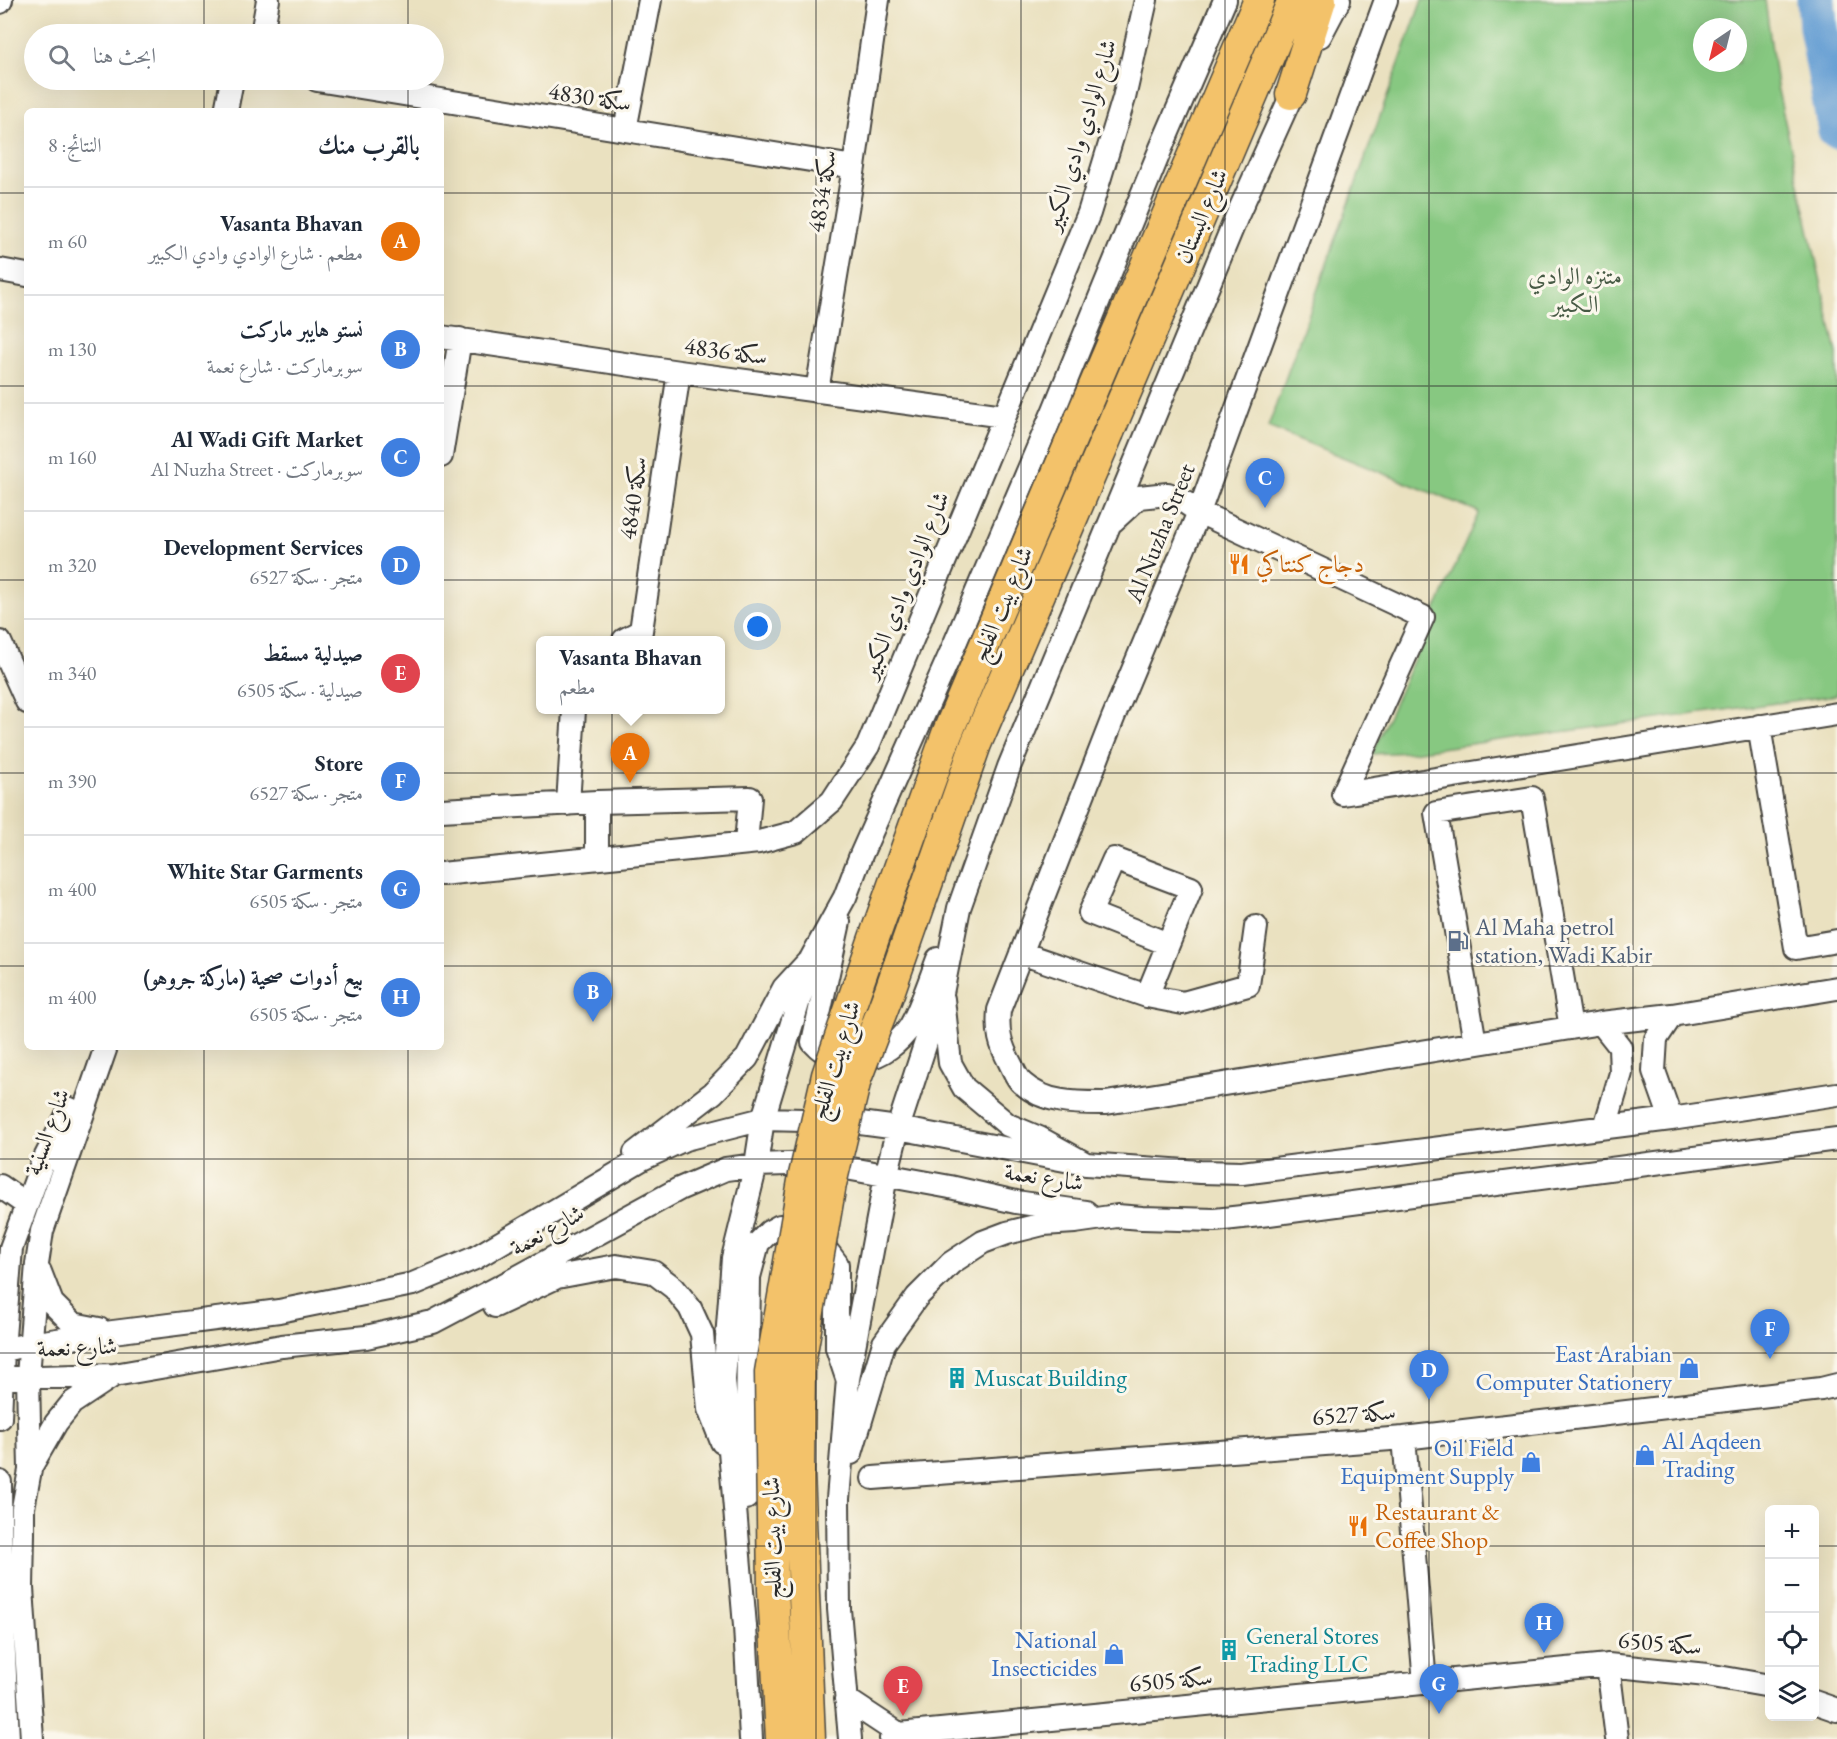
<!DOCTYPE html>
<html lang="ar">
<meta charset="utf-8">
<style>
body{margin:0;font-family:"EB Garamond",Amiri,serif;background:#f6f6f7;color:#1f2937;direction:rtl}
.controls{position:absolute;right:18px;bottom:18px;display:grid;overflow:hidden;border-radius:9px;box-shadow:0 6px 24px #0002}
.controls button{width:54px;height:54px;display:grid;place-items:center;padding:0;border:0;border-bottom:2px solid #e0e1e3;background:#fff;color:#1f2937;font:30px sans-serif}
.compass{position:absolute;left:1693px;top:18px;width:54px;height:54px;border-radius:50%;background:#fff;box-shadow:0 6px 24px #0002;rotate:215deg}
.you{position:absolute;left:758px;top:627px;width:21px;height:21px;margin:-15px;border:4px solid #fff;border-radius:50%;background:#1a73e8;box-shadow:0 0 0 9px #1a73e833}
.badge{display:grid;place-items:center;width:39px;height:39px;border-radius:50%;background:#db2777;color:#fff;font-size:20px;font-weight:700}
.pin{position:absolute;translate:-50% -50px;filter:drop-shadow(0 2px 3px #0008)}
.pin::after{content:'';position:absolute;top:32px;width:21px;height:18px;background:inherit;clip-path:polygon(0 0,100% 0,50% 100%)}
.popup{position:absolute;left:536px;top:636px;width:189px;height:78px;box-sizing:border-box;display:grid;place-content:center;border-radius:9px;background:#fff;filter:drop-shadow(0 2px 4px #0005);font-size:20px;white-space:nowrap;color:#747a83}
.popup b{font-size:22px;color:#1f2937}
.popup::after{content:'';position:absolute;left:50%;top:100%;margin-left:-12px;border:12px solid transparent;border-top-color:#fff}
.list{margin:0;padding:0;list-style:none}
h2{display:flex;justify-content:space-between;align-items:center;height:78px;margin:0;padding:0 24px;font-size:26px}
h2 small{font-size:20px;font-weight:400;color:#747a83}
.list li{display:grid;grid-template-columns:39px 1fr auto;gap:18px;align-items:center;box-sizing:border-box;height:108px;padding:0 24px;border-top:2px solid #e0e1e3}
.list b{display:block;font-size:22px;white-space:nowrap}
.list p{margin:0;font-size:20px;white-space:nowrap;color:#747a83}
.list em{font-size:20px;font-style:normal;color:#747a83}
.icon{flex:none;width:33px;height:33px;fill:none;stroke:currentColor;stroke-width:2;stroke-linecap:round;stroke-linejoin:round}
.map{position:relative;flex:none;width:1837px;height:1739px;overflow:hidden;direction:ltr}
.search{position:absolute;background:#fff;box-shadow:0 6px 24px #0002;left:24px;top:24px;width:420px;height:66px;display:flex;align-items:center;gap:15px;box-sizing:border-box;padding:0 21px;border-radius:33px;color:#747a83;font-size:22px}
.panel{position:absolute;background:#fff;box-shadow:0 6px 24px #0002;left:24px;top:108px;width:420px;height:942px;border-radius:9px;direction:rtl}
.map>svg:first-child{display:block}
.green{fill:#87c881;stroke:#597a56;stroke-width:1.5;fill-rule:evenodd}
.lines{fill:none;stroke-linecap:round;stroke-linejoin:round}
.river{stroke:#659ed3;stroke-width:39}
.minor-casing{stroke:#484641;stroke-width:26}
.major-casing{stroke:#484641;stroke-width:33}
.minor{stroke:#fff;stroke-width:22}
.major{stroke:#f3c26a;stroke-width:30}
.major-bridge-casing{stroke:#484641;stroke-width:33;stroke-linecap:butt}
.major-bridge{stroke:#f3c26a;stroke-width:30}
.grid{fill:none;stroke:#2b2b2b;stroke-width:1.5;stroke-opacity:0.55}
.labels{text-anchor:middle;stroke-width:6;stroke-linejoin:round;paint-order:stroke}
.street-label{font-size:24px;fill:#2b2b2b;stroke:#fbf7ec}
.park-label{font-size:24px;fill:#475a45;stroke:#fbf7ec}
.food-label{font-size:24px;fill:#c56008;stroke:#fbf7ec;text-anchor:start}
.service-label{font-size:24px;fill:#4e5e75;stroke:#fbf7ec;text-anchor:start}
.shop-label{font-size:24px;fill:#366cbe;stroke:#fbf7ec;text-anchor:end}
.culture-label{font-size:24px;fill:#0d838f;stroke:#fbf7ec;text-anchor:start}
</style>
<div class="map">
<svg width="1837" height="1739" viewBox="0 0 1837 1739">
<rect width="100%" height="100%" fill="#fbf7ec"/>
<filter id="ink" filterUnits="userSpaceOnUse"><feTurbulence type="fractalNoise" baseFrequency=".0167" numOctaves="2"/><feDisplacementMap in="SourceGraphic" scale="12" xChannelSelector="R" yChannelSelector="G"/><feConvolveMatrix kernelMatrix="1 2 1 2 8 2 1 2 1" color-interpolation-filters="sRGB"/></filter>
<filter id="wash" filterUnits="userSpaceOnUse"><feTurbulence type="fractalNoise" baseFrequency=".008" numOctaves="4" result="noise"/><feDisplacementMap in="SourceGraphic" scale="24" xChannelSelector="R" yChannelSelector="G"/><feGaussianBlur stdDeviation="1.35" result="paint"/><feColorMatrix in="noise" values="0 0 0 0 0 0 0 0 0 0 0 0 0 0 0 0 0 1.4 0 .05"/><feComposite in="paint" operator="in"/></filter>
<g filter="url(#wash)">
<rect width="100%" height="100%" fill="#eae1c0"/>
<!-- green -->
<path class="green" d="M1422,0H1765L1777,86L1837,353V695L1411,752L1372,754L1479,512L1268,427ZM1702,27H1738V63H1702Z"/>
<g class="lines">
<!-- river -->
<path class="river" d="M1816,0L1818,27L1837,130"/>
</g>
</g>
<g filter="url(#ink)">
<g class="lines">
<defs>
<path id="minor" d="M1386,0L1199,512L1113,718L999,1010C997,1032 1000,1044 1010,1063C1014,1070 1016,1078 1022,1083C1045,1104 1077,1103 1106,1103L1601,1023L1672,1015L1837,988
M0,2L1,0
M262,34L268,0
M1320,36L1339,0
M317,80L854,167
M226,111L232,80
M625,130L650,0
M0,270L27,275
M441,337L679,372L1004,416
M817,391L854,167L878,0
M441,456L460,339
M1113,521L1139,497L1168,494L1180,499L1199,512L1423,617L1343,794L1837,714
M624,640L641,631L679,372
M0,642L27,702
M1759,726L1796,948L1837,941
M597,802L750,798L746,843
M568,804L574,710
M441,810L597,802V858
M441,874L759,842L796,832L832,801L868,746L1089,213L1124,98L1146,0
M839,922L813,1042C843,1075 887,1060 910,1027C920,1011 931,977 938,959
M1021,953L1147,996L1183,1003L1248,985L1256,927
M1147,996L1191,888L1114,859L1090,913L1168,944
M943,999L950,1063L964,1088L1008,1125L1039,1138L1086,1164L1200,1172L1242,1173L1671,1119L1837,1094
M1601,1023L1620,1047L1621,1073L1605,1127
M1475,1043L1436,813L1532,798L1571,1028
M1671,1119L1654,1071L1656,1039L1672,1015
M635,1153L713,1093L747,1058L784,988L807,963
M0,1186L27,1205
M40,1272L52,1303L73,1324L99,1329
M495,1306L557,1277L616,1266L653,1272L674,1288L690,1308L702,1334L709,1409L722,1442
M0,1351L29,1344L113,1332L279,1311L413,1284L475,1258L642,1159L685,1139L763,1119L845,1121L898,1128L1086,1164
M0,1378L114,1375L282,1346L366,1337L433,1322L507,1283L679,1189L726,1169L756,1165L819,1163L950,1187L1016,1202L1086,1212
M0,1418L3,1350L11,1248L41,1166L70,1109
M1404,1438L1425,1683
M851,1453L884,1343L917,1297L951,1263L983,1242L1007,1233L1043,1224L1075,1222L1117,1216L1142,1218L1215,1220L1269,1214L1837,1139
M30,1468L56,1423L72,1403L114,1375
M873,1478L1404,1438L1821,1389L1837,1385
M0,1482L1,1591L8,1739
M746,1498L749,1277L758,1243L769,1232L780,1226L796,1229L818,1239L837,1264V1348L847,1378
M1608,1665L1617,1739
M846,1699L899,1734
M1814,1702L1837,1710
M32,1739L22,1588L23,1533V1508L30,1470L28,1376L37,1264L42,1231L106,1047
M751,1739L745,1626L724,1380L733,1258L756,1165L763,1119L812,957L845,897L861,855L950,655L1054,410L1161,148L1225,0
M850,1739L839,1609L838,1499L848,1379L886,1176L898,1128L942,993L959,908L1009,767L1237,216L1299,79
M891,1739L899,1734L1608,1665L1707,1675L1770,1686"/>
<path id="major" d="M1291,94L1321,0
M1080,419L1259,0
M1109,432L1293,0"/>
</defs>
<!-- minor casing -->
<use href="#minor" class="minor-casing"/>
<!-- major casing -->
<use href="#major" class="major-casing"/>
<!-- minor -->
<use href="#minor" class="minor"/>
<!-- major -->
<use href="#major" class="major"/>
<defs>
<path id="major-bridge" d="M781,1739L773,1590L770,1372L804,1175L827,1075L874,938L947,734L1080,419
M810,1739L799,1472L800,1364L831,1184L856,1079L890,990L976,744L1109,432"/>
</defs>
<!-- major-bridge casing -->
<use href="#major-bridge" class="major-bridge-casing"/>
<!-- major-bridge -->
<use href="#major-bridge" class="major-bridge"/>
</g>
</g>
<!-- grid -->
<path class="grid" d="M204,0V34M408,0V34M612,0V1739M816,0V1739M1021,0V1739M1225,0V1739M1429,0V1739M1633,0V1739M204,80V111M408,80V111M0,193H27M441,193H1837M0,386H27M441,386H1837M0,580H27M441,580H1837M0,773H27M441,773H1837M0,966H27M441,966H1837M204,1047V1739M408,1047V1739M0,1159H1837M0,1353H1837M0,1546H1770M1814,1546H1837"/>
<!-- icons -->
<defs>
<symbol id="restaurant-bare" viewBox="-9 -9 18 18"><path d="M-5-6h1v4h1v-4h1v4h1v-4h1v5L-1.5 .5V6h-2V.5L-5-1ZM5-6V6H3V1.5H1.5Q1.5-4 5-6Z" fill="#e8710a" stroke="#fbf7ec" stroke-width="2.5" paint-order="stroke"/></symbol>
<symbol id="fuel-bare" viewBox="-9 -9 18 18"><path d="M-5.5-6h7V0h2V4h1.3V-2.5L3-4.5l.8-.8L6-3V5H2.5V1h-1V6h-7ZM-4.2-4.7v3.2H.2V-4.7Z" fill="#5c6f8a" stroke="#fbf7ec" stroke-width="2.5" paint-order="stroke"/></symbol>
<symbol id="shop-bare" viewBox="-9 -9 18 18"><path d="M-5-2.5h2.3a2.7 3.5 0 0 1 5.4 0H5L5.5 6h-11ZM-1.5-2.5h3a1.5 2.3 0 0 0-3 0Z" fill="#3f7fe0" stroke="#fbf7ec" stroke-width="2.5" paint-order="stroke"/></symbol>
<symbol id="building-bare" viewBox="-9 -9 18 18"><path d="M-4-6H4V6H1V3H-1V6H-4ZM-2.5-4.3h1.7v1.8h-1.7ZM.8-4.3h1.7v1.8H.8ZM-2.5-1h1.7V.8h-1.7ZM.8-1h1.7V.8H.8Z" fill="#0f9aa8" stroke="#fbf7ec" stroke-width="2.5" paint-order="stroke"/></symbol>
</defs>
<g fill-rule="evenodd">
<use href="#restaurant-bare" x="1224" y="549" width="30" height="30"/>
<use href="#fuel-bare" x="1443" y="926" width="30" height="30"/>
<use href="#shop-bare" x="1674" y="1353" width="30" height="30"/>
<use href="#building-bare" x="942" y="1363" width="30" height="30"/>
<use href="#shop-bare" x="1630" y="1440" width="30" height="30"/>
<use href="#shop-bare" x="1516" y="1447" width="30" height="30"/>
<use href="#restaurant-bare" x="1343" y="1511" width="30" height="30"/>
<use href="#building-bare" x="1214" y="1635" width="30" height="30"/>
<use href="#shop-bare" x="1099" y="1639" width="30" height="30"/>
</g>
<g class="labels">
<!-- street labels -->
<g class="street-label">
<text transform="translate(590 97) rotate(9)" y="8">سكة 4830</text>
<text transform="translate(1080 135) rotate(-73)" y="8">شارع الوادي وادي الكبير</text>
<text transform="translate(822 191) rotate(-81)" y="8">سكة 4834</text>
<text transform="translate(1201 216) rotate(-67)" y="8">شارع البستان</text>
<text transform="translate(726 351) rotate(8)" y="8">سكة 4836</text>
<text transform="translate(633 498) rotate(-82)" y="8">سكة 4840</text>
<text transform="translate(1160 533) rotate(-68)" y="8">Al Nuzha Street</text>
<text transform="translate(905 585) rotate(-68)" y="8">شارع الوادي وادي الكبير</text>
<text transform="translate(1002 604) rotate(-67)" y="8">شارع بيت الفلج</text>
<text transform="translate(835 1060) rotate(-73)" y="8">شارع بيت الفلج</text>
<text transform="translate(47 1132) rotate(-70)" y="8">شارع السنية</text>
<text transform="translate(1044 1177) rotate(9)" y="8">شارع نعمة</text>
<text transform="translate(547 1230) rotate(-29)" y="8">شارع نعمة</text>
<text transform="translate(77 1347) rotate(-2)" y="8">شارع نعمة</text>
<text transform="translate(1354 1414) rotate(-4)" y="8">سكة 6527</text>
<text transform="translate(772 1538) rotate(-91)" y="8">شارع بيت الفلج</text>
<text transform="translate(1660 1643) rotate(5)" y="8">سكة 6505</text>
<text transform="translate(1171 1680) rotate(-5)" y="8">سكة 6505</text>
</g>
<!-- park labels -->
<g class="park-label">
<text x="1575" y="284">متنزه الوادي<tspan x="1575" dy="28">الكبير</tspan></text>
</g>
<!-- food labels -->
<g class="food-label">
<text x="1256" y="572">دجاج كنتاكي</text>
<text x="1375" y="1520">Restaurant &amp;<tspan x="1375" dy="28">Coffee Shop</tspan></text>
</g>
<!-- service labels -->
<g class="service-label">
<text x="1475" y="935">Al Maha petrol<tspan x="1475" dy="28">station, Wadi Kabir</tspan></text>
</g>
<!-- shop labels -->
<g class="shop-label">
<text x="1672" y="1362">East Arabian<tspan x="1672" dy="28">Computer Stationery</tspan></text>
<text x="1662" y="1449" text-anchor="start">Al Aqdeen<tspan x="1662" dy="28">Trading</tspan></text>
<text x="1514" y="1456">Oil Field<tspan x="1514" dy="28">Equipment Supply</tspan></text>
<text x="1097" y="1648">National<tspan x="1097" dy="28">Insecticides</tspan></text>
</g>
<!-- culture labels -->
<g class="culture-label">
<text x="974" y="1386">Muscat Building</text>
<text x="1246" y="1644">General Stores<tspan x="1246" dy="28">Trading LLC</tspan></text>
</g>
</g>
</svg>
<div class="controls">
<button>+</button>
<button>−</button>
<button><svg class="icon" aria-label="locate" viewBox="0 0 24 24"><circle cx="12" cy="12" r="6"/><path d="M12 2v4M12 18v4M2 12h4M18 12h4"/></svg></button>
<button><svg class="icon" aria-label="layers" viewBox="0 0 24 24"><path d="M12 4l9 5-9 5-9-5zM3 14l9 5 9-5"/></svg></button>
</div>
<svg class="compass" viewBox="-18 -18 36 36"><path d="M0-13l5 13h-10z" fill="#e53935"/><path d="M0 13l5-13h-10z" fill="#747a83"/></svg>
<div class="you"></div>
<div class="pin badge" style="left:630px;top:783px;background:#e8710a">A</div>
<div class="popup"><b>Vasanta Bhavan</b>مطعم</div>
<div class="pin badge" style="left:593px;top:1022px;background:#3f7fe0">B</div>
<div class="pin badge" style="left:1265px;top:508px;background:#3f7fe0">C</div>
<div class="pin badge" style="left:1429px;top:1400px;background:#3f7fe0">D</div>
<div class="pin badge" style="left:903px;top:1716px;background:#e0444e">E</div>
<div class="pin badge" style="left:1770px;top:1359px;background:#3f7fe0">F</div>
<div class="pin badge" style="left:1439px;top:1714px;background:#3f7fe0">G</div>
<div class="pin badge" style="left:1544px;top:1653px;background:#3f7fe0">H</div>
<div class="search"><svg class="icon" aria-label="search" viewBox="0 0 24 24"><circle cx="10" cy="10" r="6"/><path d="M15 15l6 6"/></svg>ابحث هنا</div>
<section class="panel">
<h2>بالقرب منك<small>النتائج: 8</small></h2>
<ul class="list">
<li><span class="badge" style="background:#e8710a">A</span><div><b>Vasanta Bhavan</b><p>مطعم · شارع الوادي وادي الكبير</p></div><em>60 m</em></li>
<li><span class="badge" style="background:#3f7fe0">B</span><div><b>نستو هايبر ماركت</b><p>سوبرماركت · شارع نعمة</p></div><em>130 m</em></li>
<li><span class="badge" style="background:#3f7fe0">C</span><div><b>Al Wadi Gift Market</b><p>سوبرماركت · Al Nuzha Street</p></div><em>160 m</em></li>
<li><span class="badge" style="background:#3f7fe0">D</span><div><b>Development Services</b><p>متجر · سكة 6527</p></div><em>320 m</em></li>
<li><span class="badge" style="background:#e0444e">E</span><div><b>صيدلية مسقط</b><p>صيدلية · سكة 6505</p></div><em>340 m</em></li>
<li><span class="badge" style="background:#3f7fe0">F</span><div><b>Store</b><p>متجر · سكة 6527</p></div><em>390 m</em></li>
<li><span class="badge" style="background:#3f7fe0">G</span><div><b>White Star Garments</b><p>متجر · سكة 6505</p></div><em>400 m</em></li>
<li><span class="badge" style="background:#3f7fe0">H</span><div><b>بيع أدوات صحية (ماركة جروهو)</b><p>متجر · سكة 6505</p></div><em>400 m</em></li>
</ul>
</section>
</div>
